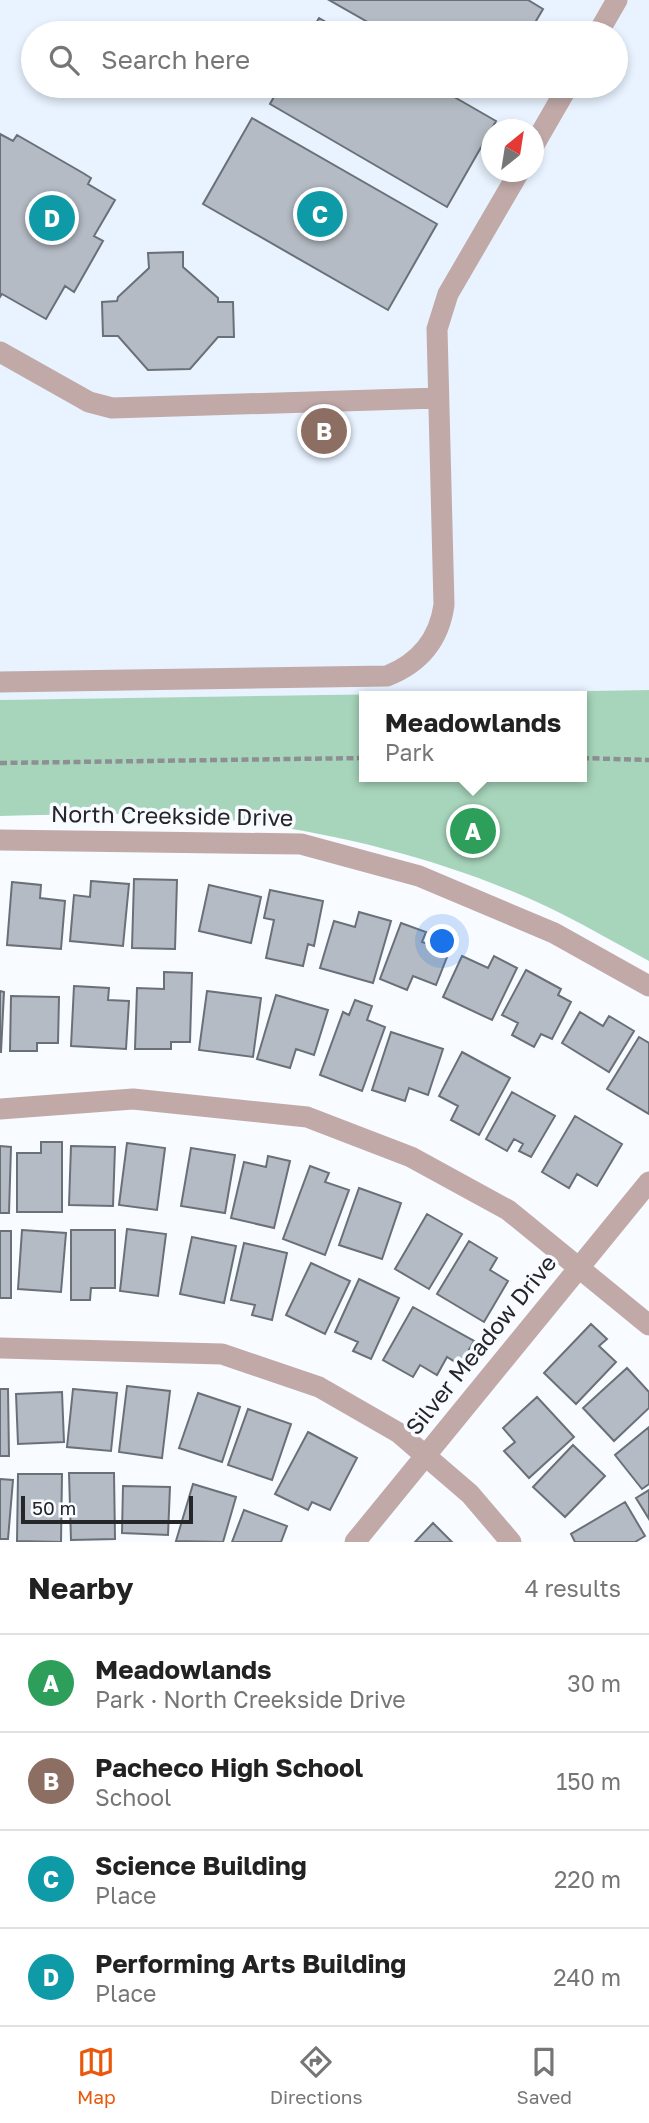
<!DOCTYPE html>
<meta charset="utf-8">
<style>
body{margin:0;font-family:"Golos Text",sans-serif;background:#f6f6f6;color:#222}
.compass{position:absolute;left:481px;top:119px;width:63px;height:63px;border-radius:50%;background:#fff;box-shadow:0 4px 10px #0003;rotate:30deg}
.scale{position:absolute;left:21px;bottom:18px;width:172px;box-sizing:border-box;padding-left:7px;border:4px solid #24262a;border-top:0;font-size:19px;line-height:24px;white-space:nowrap;color:#24262a;-webkit-text-stroke:5px #f8fbff;paint-order:stroke}
.you{position:absolute;left:443px;top:942px;width:24px;height:24px;margin:-18px;border:5px solid #fff;border-radius:50%;background:#1a73e8;box-shadow:0 0 0 10px #1a73e833}
.badge{display:grid;place-items:center;width:46px;height:46px;border-radius:50%;background:#ea580c;color:#fff;font-size:23px;font-weight:700}
.pin{position:absolute;translate:-50% -50%;border:4px solid #fff;box-shadow:0 2px 7px #0006}
.popup{position:absolute;left:359px;top:691px;width:228px;height:91px;box-sizing:border-box;display:grid;place-content:center;border-radius:0px;background:#fff;filter:drop-shadow(0 2px 5px #0005);font-size:23px;white-space:nowrap;color:#767676}
.popup b{font-size:26px;color:#222}
.popup::after{content:'';position:absolute;left:50%;top:100%;margin-left:-14px;border:14px solid transparent;border-top-color:#fff}
.list{margin:0;padding:0;list-style:none}
h2{display:flex;justify-content:space-between;align-items:center;height:91px;margin:0;padding:0 28px;font-size:30px}
h2 small{font-size:23px;font-weight:400;color:#767676}
.list li{display:grid;grid-template-columns:46px 1fr auto;gap:21px;align-items:center;box-sizing:border-box;height:98px;padding:0 28px;border-top:2px solid #e0e0e0}
.list b{display:block;font-size:26px;white-space:nowrap}
.list p{margin:0;font-size:23px;white-space:nowrap;color:#767676}
.list em{font-size:23px;font-style:normal;color:#767676}
.icon{flex:none;width:38px;height:38px;fill:none;stroke:currentColor;stroke-width:2;stroke-linecap:round;stroke-linejoin:round}
.map{position:relative;flex:none;width:649px;height:1542px;overflow:hidden}
.search{position:absolute;background:#fff;box-shadow:0 4px 10px #0003;left:21px;right:21px;top:21px;height:77px;display:flex;align-items:center;gap:18px;box-sizing:border-box;padding:0 24px;border-radius:38px;color:#767676;font-size:26px}
.sheet{height:483px;background:#fff}
nav{display:flex;justify-content:space-around;align-items:center;box-sizing:border-box;height:98px;border-top:2px solid #e0e0e0;background:#fff;font-size:19px;color:#767676}
nav a{display:grid;justify-items:center;gap:4px}
nav .on{color:#ea580c}
.map>svg:first-child{display:block}
.built{fill:#e8f3ff;fill-rule:evenodd}
.green{fill:#a7d5bb;fill-rule:evenodd}
.building{fill:#b4bbc4;stroke:#697078;stroke-width:2}
.lines{fill:none;stroke-linecap:round;stroke-linejoin:round}
.path{stroke:#8d8f93;stroke-width:4.5;stroke-dasharray:7 3.5;stroke-linecap:butt}
.minor{stroke:#c1a9a8;stroke-width:21}
.labels{text-anchor:middle;stroke-width:7;stroke-linejoin:round;paint-order:stroke}
.street-label{font-size:23px;fill:#24262a;stroke:#f8fbff}
</style>
<div class="map">
<svg width="649" height="1542" viewBox="0 0 649 1542">
<rect width="100%" height="100%" fill="#f8fbff"/>
<!-- built -->
<path class="built" d="M0,0H649V690L0,700ZM33,33H616V86H33ZM491,130H534V172H491Z"/>
<!-- green -->
<path class="green" d="M649,690V961C619,945 590,928 560,913C461,864 348,835 239,821C160,811 79,814 0,816V700ZM364,696H582V777H364Z"/>
<!-- building -->
<path class="building" d="M329,0H528L543,9L529,33H387Z
M319,18L345,33H310Z
M280,86H435L496,121L447,207L270,104Z
M252,118L437,224L388,310L203,204Z
M0,134L13,141L17,135L83,173L91,178L88,184L115,200L94,236L103,241L74,292L65,286L46,319L2,294L0,297Z
M183,252V267L218,298V302H233L234,337H218L190,369L148,370L118,336H103L102,302L117,301L118,297L149,268L148,253Z
M134,879L177,880L175,949L132,948Z
M91,881L129,884L123,946L70,941L74,895L90,897Z
M12,882L41,885L40,898L65,901L61,949L7,945Z
M209,885L261,897L251,943L199,931Z
M270,890L323,901L314,946L308,944L303,966L266,958L274,920L264,918Z
M359,912L391,921L373,983L320,968L334,921L355,927Z
M401,923L426,932L422,942L449,952L436,985L413,976L407,990L380,979Z
M462,956L488,968L494,956L517,968L492,1020L443,997Z
M526,970L561,989L558,995L571,1002L552,1039L541,1034L534,1047L512,1035L518,1023L502,1015Z
M164,972L192,973L190,1042H171V1049H135L137,988L164,989Z
M74,986L109,988L108,1000L129,1001L126,1049L71,1046Z
M0,991L4,992L1,1052H0Z
M207,991L261,998L253,1057L199,1050Z
M276,995L328,1010L314,1055L296,1049L290,1068L257,1059Z
M11,996L59,997L58,1043H37V1051H10Z
M355,1000L372,1006L367,1020L385,1027L362,1091L320,1075L343,1012L349,1015Z
M580,1012L603,1026L609,1016L634,1031L609,1072L562,1043Z
M391,1032L443,1049L428,1095L409,1088L405,1101L372,1090Z
M639,1037L649,1043V1114L607,1089Z
M462,1052L510,1078L479,1135L451,1120L458,1106L439,1096Z
M512,1092L555,1116L531,1157L519,1151L523,1144L514,1139L507,1151L486,1139Z
M575,1116L622,1144L597,1186L577,1174L569,1188L542,1172Z
M41,1142H62V1212H17V1153H41Z
M127,1143L165,1148L157,1210L119,1205Z
M0,1146L11,1147L9,1213H0Z
M71,1146L115,1147L113,1206L69,1205Z
M191,1148L235,1155L225,1213L181,1206Z
M268,1156L290,1161L274,1228L231,1218L244,1162L266,1167Z
M310,1166L329,1173L325,1182L349,1190L325,1255L283,1239Z
M359,1188L401,1203L382,1259L339,1245Z
M427,1214L462,1234L429,1289L395,1269Z
M127,1229L166,1234L158,1296L120,1291Z
M22,1230L66,1233L61,1292L18,1289Z
M71,1230H115V1288H91L90,1300H71Z
M0,1231H11V1298H0Z
M192,1237L236,1246L224,1303L180,1294Z
M469,1241L497,1258L490,1270L508,1281L484,1322L437,1294Z
M244,1243L287,1253L272,1320L252,1315L255,1305L231,1300Z
M311,1263L350,1281L325,1334L286,1315Z
M359,1279L399,1298L371,1359L353,1351L358,1342L335,1332Z
M413,1307L474,1341L460,1365L447,1357L437,1375L420,1365L413,1377L383,1360Z
M591,1324L607,1339L599,1346L616,1362L576,1404L544,1373Z
M627,1368L649,1392V1408L614,1441L583,1408Z
M127,1386L170,1391L162,1458L119,1452Z
M0,1389H8L9,1456H0Z
M73,1389L117,1393L111,1451L67,1447Z
M62,1392L64,1442L18,1444L16,1394Z
M198,1393L240,1407L222,1462L179,1448Z
M537,1397L574,1437L529,1478L504,1451L515,1442L503,1428Z
M248,1409L291,1424L272,1480L228,1465Z
M649,1427V1484L642,1489L615,1455Z
M308,1432L357,1458L330,1510L312,1502L308,1510L275,1494Z
M573,1445L605,1476L565,1517L533,1487Z
M69,1473H114L115,1539L71,1540Z
M18,1474H62L61,1542L17,1541Z
M0,1479L13,1480L8,1539H0Z
M193,1484L236,1497L223,1542L176,1541Z
M123,1486L170,1487L168,1535L122,1533Z
M649,1490V1519L636,1498Z
M625,1502L645,1536L635,1542H575L571,1534Z
M244,1510L287,1526L281,1542H232Z
M433,1523L452,1542H415Z"/>
<g class="lines">
<!-- path -->
<path class="path" d="M582,758L649,760
M0,763L364,758"/>
<!-- minor -->
<path class="minor" d="M598,33L617,0
M534,145L568,86
M0,352L89,402L112,408L438,398
M0,682L387,676C420,663 439,640 444,605L437,329L448,294L519,172
M0,840L301,844L419,876L554,933L649,986
M0,1109L133,1099L307,1117L411,1157L508,1210L649,1325
M0,1348L222,1354L319,1387L399,1433L470,1494L511,1542
M355,1542L649,1182"/>
</g>
<g class="labels">
<!-- street labels -->
<g class="street-label">
<text transform="translate(172 816) rotate(1)" y="8">North Creekside Drive</text>
<text transform="translate(481 1345) rotate(-51)" y="8">Silver Meadow Drive</text>
</g>
</g>
</svg>
<svg class="compass" viewBox="-18 -18 36 36"><path d="M0-13l5 13h-10z" fill="#e53935"/><path d="M0 13l5-13h-10z" fill="#767676"/></svg>
<div class="scale">50 m</div>
<div class="you"></div>
<div class="pin badge" style="left:473px;top:831px;background:#2e9e5b">A</div>
<div class="popup"><b>Meadowlands</b>Park</div>
<div class="pin badge" style="left:324px;top:431px;background:#8d6e63">B</div>
<div class="pin badge" style="left:320px;top:214px;background:#0f9aa8">C</div>
<div class="pin badge" style="left:52px;top:218px;background:#0f9aa8">D</div>
<div class="search"><svg class="icon" aria-label="search" viewBox="0 0 24 24"><circle cx="10" cy="10" r="6"/><path d="M15 15l6 6"/></svg>Search here</div>
</div>
<section class="sheet">
<h2>Nearby<small>4 results</small></h2>
<ul class="list">
<li><span class="badge" style="background:#2e9e5b">A</span><div><b>Meadowlands</b><p>Park · North Creekside Drive</p></div><em>30 m</em></li>
<li><span class="badge" style="background:#8d6e63">B</span><div><b>Pacheco High School</b><p>School</p></div><em>150 m</em></li>
<li><span class="badge" style="background:#0f9aa8">C</span><div><b>Science Building</b><p>Place</p></div><em>220 m</em></li>
<li><span class="badge" style="background:#0f9aa8">D</span><div><b>Performing Arts Building</b><p>Place</p></div><em>240 m</em></li>
</ul>
</section>
<nav>
<a class="on"><svg class="icon" aria-label="map" viewBox="0 0 24 24"><path d="M3 6l6-2 6 2 6-2v14l-6 2-6-2-6 2zM9 4v14M15 6v14"/></svg>Map</a>
<a><svg class="icon" aria-label="directions" viewBox="0 0 24 24"><path d="M12 3l9 9-9 9-9-9zM9 14v-3h6M13 9l2 2-2 2"/></svg>Directions</a>
<a><svg class="icon" aria-label="saved" viewBox="0 0 24 24"><path d="M7 4h10v16l-5-4-5 4z"/></svg>Saved</a>
</nav>
